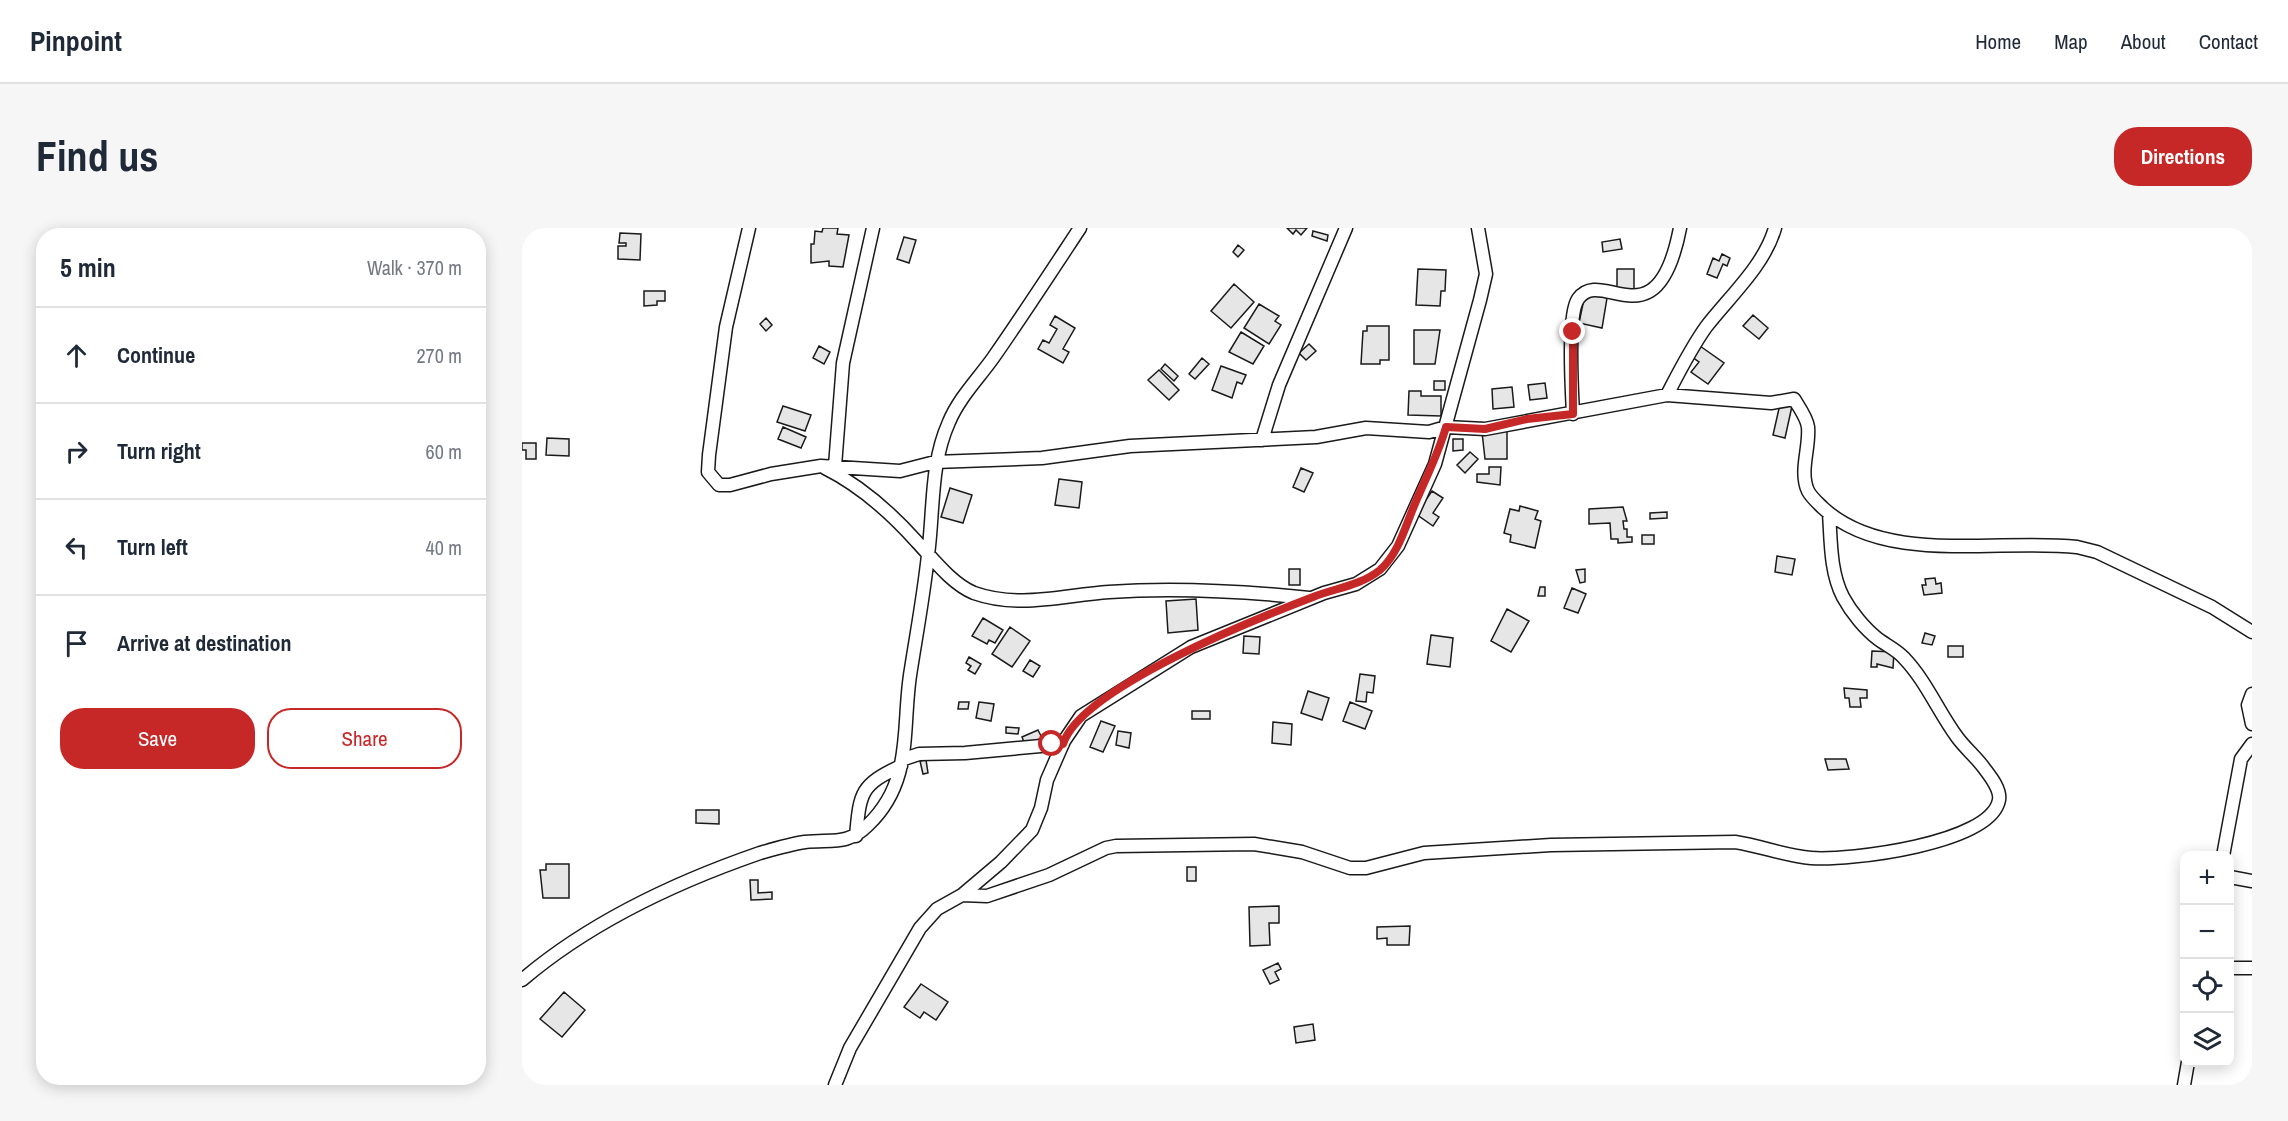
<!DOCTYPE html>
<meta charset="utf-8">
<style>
body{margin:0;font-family:"Archivo Narrow",sans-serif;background:#f6f6f7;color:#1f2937}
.controls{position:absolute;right:18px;bottom:18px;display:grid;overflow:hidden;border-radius:12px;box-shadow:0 3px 15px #0003}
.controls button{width:54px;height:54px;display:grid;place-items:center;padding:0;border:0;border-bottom:2px solid #e0e1e3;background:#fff;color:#1f2937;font:30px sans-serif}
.stop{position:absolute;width:18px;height:18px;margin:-14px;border:4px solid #c62828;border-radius:50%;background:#fff}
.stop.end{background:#c62828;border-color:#fff;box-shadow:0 2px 6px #0008}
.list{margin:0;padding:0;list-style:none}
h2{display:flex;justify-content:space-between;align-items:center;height:78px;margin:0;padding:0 24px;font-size:26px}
h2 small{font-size:20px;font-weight:400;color:#747a83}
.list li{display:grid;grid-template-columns:39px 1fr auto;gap:18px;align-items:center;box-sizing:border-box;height:96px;padding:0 24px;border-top:2px solid #e0e1e3}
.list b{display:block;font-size:22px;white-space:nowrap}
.list em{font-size:20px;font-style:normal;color:#747a83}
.actions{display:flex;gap:12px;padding:18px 24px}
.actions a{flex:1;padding:14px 0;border:2px solid #c62828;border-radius:24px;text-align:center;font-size:21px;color:#c62828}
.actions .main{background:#c62828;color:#fff}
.icon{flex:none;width:33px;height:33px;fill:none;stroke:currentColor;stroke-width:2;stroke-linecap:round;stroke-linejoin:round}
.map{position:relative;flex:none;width:1730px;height:857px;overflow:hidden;border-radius:24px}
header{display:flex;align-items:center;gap:36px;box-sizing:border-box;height:84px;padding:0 30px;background:#fff;border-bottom:2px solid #e0e1e3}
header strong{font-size:28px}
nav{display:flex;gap:33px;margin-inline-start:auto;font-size:21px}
.intro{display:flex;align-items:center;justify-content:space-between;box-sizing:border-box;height:144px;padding:0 36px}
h1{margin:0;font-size:42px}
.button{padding:15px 27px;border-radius:24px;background:#c62828;color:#fff;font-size:21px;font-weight:700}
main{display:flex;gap:36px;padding:0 36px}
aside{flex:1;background:#fff;border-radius:24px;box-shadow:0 3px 15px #0003}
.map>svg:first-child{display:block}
.building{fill:#e6e6e6;stroke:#1a1a1a;stroke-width:1.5}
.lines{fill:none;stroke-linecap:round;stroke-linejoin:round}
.street-casing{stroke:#1a1a1a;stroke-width:15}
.street{stroke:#fff;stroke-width:12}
.route{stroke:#c62828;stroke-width:8}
</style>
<header>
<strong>Pinpoint</strong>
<nav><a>Home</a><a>Map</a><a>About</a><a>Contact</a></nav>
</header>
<div class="intro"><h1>Find us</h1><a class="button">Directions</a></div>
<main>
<aside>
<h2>5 min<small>Walk · 370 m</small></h2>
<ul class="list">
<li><svg class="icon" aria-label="ahead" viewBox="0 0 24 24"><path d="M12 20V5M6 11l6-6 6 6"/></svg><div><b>Continue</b></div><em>270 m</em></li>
<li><svg class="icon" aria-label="right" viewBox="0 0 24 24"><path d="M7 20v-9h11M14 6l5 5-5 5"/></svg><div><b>Turn right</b></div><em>60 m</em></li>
<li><svg class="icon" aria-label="left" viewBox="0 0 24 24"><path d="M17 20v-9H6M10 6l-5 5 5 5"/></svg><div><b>Turn left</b></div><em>40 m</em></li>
<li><svg class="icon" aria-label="arrive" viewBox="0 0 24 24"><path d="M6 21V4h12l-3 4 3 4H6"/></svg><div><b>Arrive at destination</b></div></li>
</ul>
<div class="actions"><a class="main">Save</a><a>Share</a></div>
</aside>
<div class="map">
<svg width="1730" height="857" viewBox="0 0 1730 857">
<rect width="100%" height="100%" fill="#fff"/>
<!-- building -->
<path class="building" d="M301,0H316L315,6L327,7L321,39L307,38V33L289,35V16H292L293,3L300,4Z
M765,0H785L779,7L774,2L771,6Z
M791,3L806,7L805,13L790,8Z
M98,5L119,6L118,32L96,31V18H104V15H97Z
M382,9L394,12L387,35L375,31Z
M1098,11L1100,21L1081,24L1080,14Z
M716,17L722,22L716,29L711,24Z
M1200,26L1208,30L1205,38L1201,36L1195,50L1185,46L1191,30L1197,33Z
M896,41L924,42L923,63H919L918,78L894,77Z
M1095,41H1112V61H1095Z
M712,56L732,74L709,100L689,83Z
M122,63H143V73H135V77L122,78Z
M1063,66L1085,70L1080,100L1057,95Z
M737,76L757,88L753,93L759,97L747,116L722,100Z
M1231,87L1246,100L1237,111L1221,98Z
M533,88L553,100L541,121L547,124L541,135L516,121L521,112L527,115L535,101L528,97Z
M244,90L250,97L244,103L238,96Z
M845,98H867V132H858V136H839L841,103H845Z
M892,102H918L913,136H892Z
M719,104L742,118L731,136L707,124Z
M787,116L794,123L784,132L777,125Z
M297,118L308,124L302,136L291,130Z
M1178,118L1202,135L1186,156L1169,144L1177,134L1170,129Z
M680,130L687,136L673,151L667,146Z
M643,136L656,148L652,153L639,141Z
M699,138L724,147L720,156L715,154L710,170L690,162Z
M637,142L657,162L647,172L626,152Z
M912,153H923V162H912Z
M1023,155L1025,170L1008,172L1006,157Z
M990,159L992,179L971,181L970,161Z
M887,163H899V168H919V188L886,187Z
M1258,176L1270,178L1263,210L1251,207Z
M261,178L289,187L283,203L255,194Z
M261,199L284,209L279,220L256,211Z
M985,200V231H963L960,204Z
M25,210L47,211V228L24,227Z
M931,211H941V222L931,223Z
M0,215H14V231H4V222H0Z
M948,224L956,231L943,245L935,237Z
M967,239H979L978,257L955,254V246H967Z
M779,240L791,245L782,264L771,259Z
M537,251L560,254L557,280L533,277Z
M428,260L450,267L441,295L419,289Z
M910,263L921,270L911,285L917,289L911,298L894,286Z
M998,278L1016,283L1013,291L1019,293L1013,320L988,314L989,307L982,305L988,281L997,283Z
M1101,279L1105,293H1101L1102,301H1105V309H1110V314L1096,315V311H1089L1088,295L1067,296V281Z
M1145,284V290L1128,291V285Z
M1120,307H1132V316H1120Z
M1255,328L1273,331L1270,347L1253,344Z
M767,341H778V357H767Z
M1063,341V354L1058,355L1054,342Z
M1413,350L1414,356L1419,355L1420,365L1402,367L1400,357H1404L1403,351Z
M1018,359H1023V368H1016Z
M1050,360L1064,366L1056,385L1042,380Z
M674,371L676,402L646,405L644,373Z
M985,381L1007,393L989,424L969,413Z
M461,390L481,402L473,415L467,412L465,416L450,408Z
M488,399L508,413L490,439L470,426Z
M1403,405L1413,408L1410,417L1400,415Z
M909,407L931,410L928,439L905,436Z
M722,408L738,409L737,426L721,425Z
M1426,418H1441V429H1426Z
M1350,423L1372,424L1371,440L1355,436V439H1349Z
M447,429L459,436L453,446L446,442L449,438L444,435Z
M508,432L518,438L511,449L501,443Z
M838,446L853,448L851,465L845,464L844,474L834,473Z
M1322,460L1345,462V470H1338L1339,479H1328L1327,470H1323Z
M786,463L807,470L800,492L779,485Z
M437,474H447L446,481H436Z
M457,474L472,476L469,493L454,490Z
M828,474L850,483L843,501L821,493Z
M670,483H688V491H670Z
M579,493L593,498L581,524L568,519Z
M751,494L770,496L769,517L750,515Z
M484,499L497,500L496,506L484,505Z
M516,502L520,510L503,517L500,509Z
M596,503L609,505L607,520L594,517Z
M1303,531H1324L1327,541L1306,542Z
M404,532L406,545L401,546L398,533Z
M174,582H197V596L174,595Z
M24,636H47V670H21L18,642H24Z
M665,639H674V653H665Z
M228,652H236V665L250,664V671L229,672Z
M757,678V695H747L748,717L728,718L727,679Z
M888,698L887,717H865V710L855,711V699Z
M756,735L759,741L753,744L757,752L748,756L741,742Z
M399,756L426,774L414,792L402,784L398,790L382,779Z
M42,764L63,782L40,809L18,791Z
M791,796L793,812L774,815L772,799Z"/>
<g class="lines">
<defs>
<path id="street" d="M227,0L204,99L187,227L186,244L197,257H208L249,246L299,238L378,243L413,234L520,230L608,218L794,209L844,200L907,204L924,199L963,201L1145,167L1249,175L1272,171C1277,179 1285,190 1286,199C1288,220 1277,243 1286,263C1289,269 1296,275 1301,280C1364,338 1478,310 1555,319L1575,324L1690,379L1730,404
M1145,167C1157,144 1169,120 1184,99C1208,68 1242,38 1253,0
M1051,186C1050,164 1045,87 1056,71C1080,37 1135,119 1158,0
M740,212L757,157L824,0
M313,238L321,135L351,0
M303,240C337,257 370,286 395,314C411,331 430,356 452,365C497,381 542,367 587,364C654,359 720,363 787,370
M1730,466L1726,477L1730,496
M382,531L397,526L443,525L541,516
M334,608C338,565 338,557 379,538
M1701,628L1719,531L1730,516
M1708,649L1730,653
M440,667L465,668L527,647L584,620L594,618L732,616L780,624L828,640H844L902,625L1029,617L1213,614C1239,618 1264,628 1289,630C1326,633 1469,616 1477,572C1479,561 1468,548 1462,540C1454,529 1443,520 1435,509C1416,483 1404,453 1382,430C1375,422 1364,417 1356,411C1343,401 1329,384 1321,369C1308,344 1309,313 1307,285
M1708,740H1730
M0,752C68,694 154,654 238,625C252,621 269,616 283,614C310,611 325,618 346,597C393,552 379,497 389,441C395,403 402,365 406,327C412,282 408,236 427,194C437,170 456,151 471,130C501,87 529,44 558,0
M313,857L328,820L398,700L415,681L440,667L479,634L510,602L519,580L525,552L542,513L559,488L669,419L802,365L834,356L858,341L876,318L913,236L958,72L964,46L956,0
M1662,857L1666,834"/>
</defs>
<!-- street casing -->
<use href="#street" class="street-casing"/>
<!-- street -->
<use href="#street" class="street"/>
</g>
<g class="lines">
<!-- route -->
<path class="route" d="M530,516H541C559,460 736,390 791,369C813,360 838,358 858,342C875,327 882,303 890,283C902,253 915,230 924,199L963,201L1005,191L1051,186V104"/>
</g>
</svg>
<div class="controls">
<button>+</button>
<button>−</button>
<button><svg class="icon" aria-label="locate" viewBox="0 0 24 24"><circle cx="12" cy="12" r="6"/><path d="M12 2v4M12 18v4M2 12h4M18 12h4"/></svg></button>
<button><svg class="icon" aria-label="layers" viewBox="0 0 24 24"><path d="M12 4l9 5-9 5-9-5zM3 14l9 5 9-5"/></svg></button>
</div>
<div class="stop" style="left:530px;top:516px"></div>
<div class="stop end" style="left:1051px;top:104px"></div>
</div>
</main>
